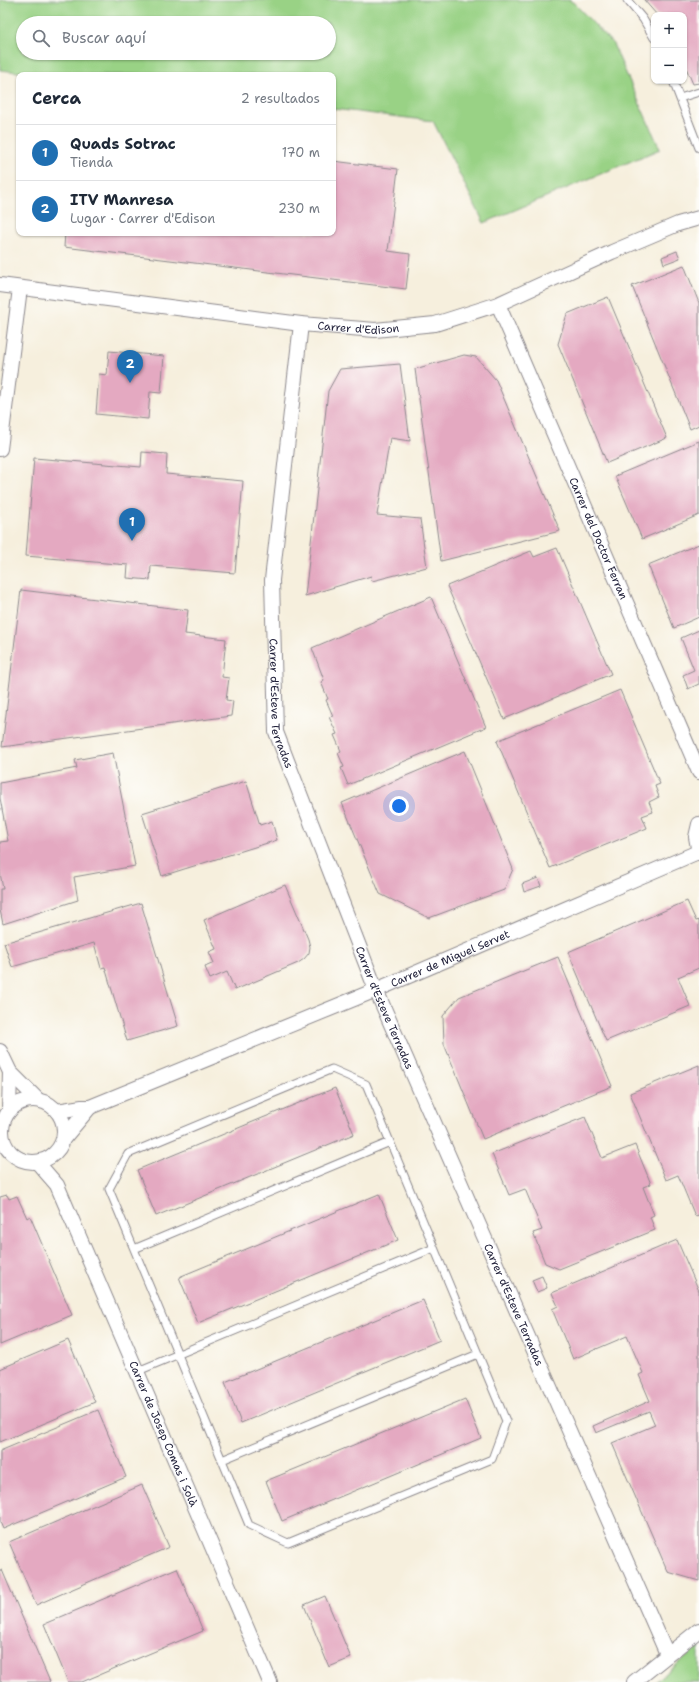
<!DOCTYPE html>
<html lang="es">
<meta charset="utf-8">
<style>
body{margin:0;font-family:"Shantell Sans",sans-serif;background:#f2f2f3;color:#1f2937}
.controls{position:absolute;right:12px;top:12px;display:grid;overflow:hidden;border-radius:8px;box-shadow:0 1px 3px #0004}
.controls button{width:36px;height:36px;display:grid;place-items:center;padding:0;border:0;border-bottom:1px solid #e0e1e3;background:#fff;color:#1f2937;font:20px sans-serif}
.you{position:absolute;left:399px;top:806px;width:14px;height:14px;margin:-10px;border:3px solid #fff;border-radius:50%;background:#1a73e8;box-shadow:0 0 0 6px #1a73e833}
.badge{display:grid;place-items:center;width:26px;height:26px;border-radius:50%;background:#1f6fb2;color:#fff;font-size:13px;font-weight:700}
.pin{position:absolute;translate:-50% -33px;filter:drop-shadow(0 1px 2px #0008)}
.pin::after{content:'';position:absolute;top:21px;width:14px;height:12px;background:inherit;clip-path:polygon(0 0,100% 0,50% 100%)}
.list{margin:0;padding:0;list-style:none}
h2{display:flex;justify-content:space-between;align-items:center;height:52px;margin:0;padding:0 16px;font-size:17px}
h2 small{font-size:13px;font-weight:400;color:#747a83}
.list li{display:grid;grid-template-columns:26px 1fr auto;gap:12px;align-items:center;box-sizing:border-box;height:56px;padding:0 16px;border-top:1px solid #e0e1e3}
.list b{display:block;font-size:15px;white-space:nowrap}
.list p{margin:0;font-size:13px;white-space:nowrap;color:#747a83}
.list em{font-size:13px;font-style:normal;color:#747a83}
.icon{flex:none;width:22px;height:22px;fill:none;stroke:currentColor;stroke-width:2;stroke-linecap:round;stroke-linejoin:round}
.map{position:relative;flex:none;width:699px;height:1682px;overflow:hidden}
.search{position:absolute;background:#fff;box-shadow:0 1px 3px #0004;left:16px;top:16px;width:320px;height:44px;display:flex;align-items:center;gap:10px;box-sizing:border-box;padding:0 14px;border-radius:22px;color:#747a83;font-size:15px}
.panel{position:absolute;background:#fff;box-shadow:0 1px 3px #0004;left:16px;top:72px;width:320px;height:164px;border-radius:8px}
.map>svg:first-child{display:block}
.green{fill:#99d285;stroke:#5e7a60;fill-rule:evenodd}
.building{fill:#e4a9c1}
.lines{fill:none;stroke-linecap:round;stroke-linejoin:round}
.service-casing{stroke:#8c888c;stroke-width:9}
.minor-casing{stroke:#8c888c;stroke-width:16}
.service{stroke:#fff;stroke-width:7}
.minor{stroke:#fff;stroke-width:14}
.labels{text-anchor:middle;stroke-width:3;stroke-linejoin:round;paint-order:stroke}
.street-label{font-size:11px;fill:#22223b;stroke:#fdfcf7}
</style>
<div class="map">
<svg width="699" height="1682" viewBox="0 0 699 1682">
<rect width="100%" height="100%" fill="#fdfcf7"/>
<filter id="ink" filterUnits="userSpaceOnUse"><feTurbulence type="fractalNoise" baseFrequency=".025" numOctaves="2"/><feDisplacementMap in="SourceGraphic" scale="8" xChannelSelector="R" yChannelSelector="G"/><feConvolveMatrix kernelMatrix="1 2 1 2 8 2 1 2 1" color-interpolation-filters="sRGB"/></filter>
<filter id="wash" filterUnits="userSpaceOnUse"><feTurbulence type="fractalNoise" baseFrequency=".012" numOctaves="4" result="noise"/><feDisplacementMap in="SourceGraphic" scale="16" xChannelSelector="R" yChannelSelector="G"/><feGaussianBlur stdDeviation="0.9" result="paint"/><feColorMatrix in="noise" values="0 0 0 0 0 0 0 0 0 0 0 0 0 0 0 0 0 1.4 0 .05"/><feComposite in="paint" operator="in"/></filter>
<g filter="url(#wash)">
<rect width="100%" height="100%" fill="#f6efdd"/>
<!-- green -->
<path class="green" d="M0,0H569L574,3L613,44L660,149L484,223L433,121L333,109V75H46L0,70ZM23,23H329V53H23Z
M699,1647V1682H655Z"/>
<g id="blocks">
<!-- building -->
<path class="building" d="M644,0H699V83L693,84L684,63V15H657Z
M333,161L398,169L388,251L410,254L406,289L64,247L65,233H333Z
M677,251L680,258L664,264L662,257Z
M684,265L699,303V425L690,429L632,286Z
M608,297L667,438L607,463L558,344L567,314Z
M109,351L164,356L161,393L150,392L148,419L96,414L99,374L107,375Z
M464,355L476,357L496,380L560,531L441,561L415,369Z
M400,364L410,441L390,438L377,515L420,519L427,567L372,581L371,576L305,596L328,391L340,369Z
M699,441V515L642,539L615,476Z
M142,452L167,454L166,474L243,481L235,573L151,566L150,580L127,578L128,565L26,556L34,458L141,467Z
M699,544V617L674,628L648,565Z
M557,548L611,674L504,719L447,586L531,551L534,557Z
M21,590L188,610L185,634L226,639L222,677L229,678L226,700L233,701L231,716L2,747Z
M431,597L486,727L348,785L341,768L344,767L338,753L341,751L334,735L337,734L329,717L333,716L326,700L328,699L321,682L324,680L312,648Z
M699,630V684L688,689L683,675L694,670L681,638Z
M620,690L660,784L655,786L659,797L649,802L653,812L642,816L647,828L550,868L497,741Z
M465,751L513,869L504,890L429,918L380,894L342,803Z
M113,753L135,866L74,877L78,900L3,924L0,910V889H3L0,873V842L8,841L0,798V783L77,768L75,760Z
M246,781L260,825L272,821L277,840L162,876L142,813Z
M538,878L541,886L524,892L522,884Z
M285,885L308,939L310,947L309,953L304,959L298,963L235,990L227,972L210,979L205,967L214,963L209,952L216,949L204,920Z
M687,901L696,921L699,920V968L678,977L690,1006L606,1041L568,952Z
M141,903L178,1026L127,1041L105,967L101,968L94,943L12,967L4,943Z
M558,957L612,1086L483,1139L444,1044L443,1016L459,997Z
M699,1065V1215L695,1216L678,1175L666,1180L630,1093Z
M335,1088L354,1134L156,1216L137,1170Z
M585,1117L602,1158L635,1145L651,1184L643,1187L654,1215L650,1217L655,1230L559,1269L545,1263L533,1233L542,1230L525,1189L509,1195L492,1154Z
M379,1194L398,1240L198,1323L179,1277Z
M7,1195L9,1199L17,1196L27,1218L30,1216L72,1315L0,1345V1197Z
M677,1240L699,1291V1581L668,1572L612,1443L655,1425L649,1411L596,1433L593,1426L650,1401L639,1375L643,1373L627,1336L573,1359L552,1309L558,1306L552,1293Z
M542,1276L547,1288L537,1292L532,1280Z
M423,1300L440,1340L241,1423L225,1382Z
M68,1340L95,1402L0,1442V1369Z
M465,1399L481,1438L282,1521L266,1481Z
M98,1410L126,1477L3,1529L0,1522V1451Z
M142,1485L169,1547L36,1605L9,1542Z
M177,1568L203,1631L82,1682H68L44,1624Z
M2,1570L50,1682H0V1571Z
M325,1596L351,1658L329,1667L304,1605Z"/>
</g>
</g>
<g filter="url(#ink)">
<use href="#blocks" fill-opacity="0" stroke="#8c888c" stroke-width="1"/>
<g class="lines">
<defs>
<path id="service" d="M627,0L643,19L654,38
M673,81L699,148
M680,98L699,92
M332,1069L366,1084L506,1421L492,1459L288,1543L249,1525L109,1189L128,1154Z
M134,1249L390,1142
M138,1371L434,1248
M222,1460L478,1354"/>
<g id="minor">
<path id="s1" d="M0,285L301,324L375,330L435,324L498,304L612,252L678,224L699,218"/>
<path id="s2" d="M498,304L699,772"/>
<path id="s3" d="M301,324L272,580L276,732L376,990L667,1654"/>
<path d="M0,449L20,288"/>
<path d="M699,824L696,837L699,853"/>
<path d="M0,1051L10,1072L37,1099"/>
<circle cx="33" cy="1131" r="31"/>
<path d="M9,1110L10,1072"/>
<path d="M57,1111L82,1107H90"/>
<path id="s4" d="M64,1138L90,1107L376,990L698,852"/>
<path id="s5" d="M37,1162L57,1185L270,1682"/>
<path d="M634,1682L699,1630"/>
</g>
</defs>
<!-- service casing -->
<use href="#service" class="service-casing"/>
<!-- minor casing -->
<use href="#minor" class="minor-casing"/>
<!-- service -->
<use href="#service" class="service"/>
<!-- minor -->
<use href="#minor" class="minor"/>
</g>
</g>
<g class="labels">
<!-- street labels -->
<g class="street-label">
<text dy="4" stroke="none"><textPath href="#s1" startOffset="361">Carrer d'Edison</textPath></text>
<text dy="4" stroke="none"><textPath href="#s2" startOffset="255">Carrer del Doctor Ferran</textPath></text>
<text dy="4" stroke="none"><textPath href="#s3" startOffset="382">Carrer d'Esteve Terradas</textPath></text>
<text dy="4" stroke="none"><textPath href="#s4" startOffset="430">Carrer de Miguel Servet</textPath></text>
<text dy="4" stroke="none"><textPath href="#s3" startOffset="706">Carrer d'Esteve Terradas</textPath></text>
<text dy="4" stroke="none"><textPath href="#s3" startOffset="1030">Carrer d'Esteve Terradas</textPath></text>
<text dy="4" stroke="none"><textPath href="#s5" startOffset="301">Carrer de Josep Comas i Solà</textPath></text>
</g>
</g>
</svg>
<div class="controls">
<button>+</button>
<button>−</button>
</div>
<div class="you"></div>
<div class="pin badge" style="left:132px;top:541px">1</div>
<div class="pin badge" style="left:130px;top:383px">2</div>
<div class="search"><svg class="icon" aria-label="search" viewBox="0 0 24 24"><circle cx="10" cy="10" r="6"/><path d="M15 15l6 6"/></svg>Buscar aquí</div>
<section class="panel">
<h2>Cerca<small>2 resultados</small></h2>
<ul class="list">
<li><span class="badge">1</span><div><b>Quads Sotrac</b><p>Tienda</p></div><em>170 m</em></li>
<li><span class="badge">2</span><div><b>ITV Manresa</b><p>Lugar · Carrer d'Edison</p></div><em>230 m</em></li>
</ul>
</section>
</div>
